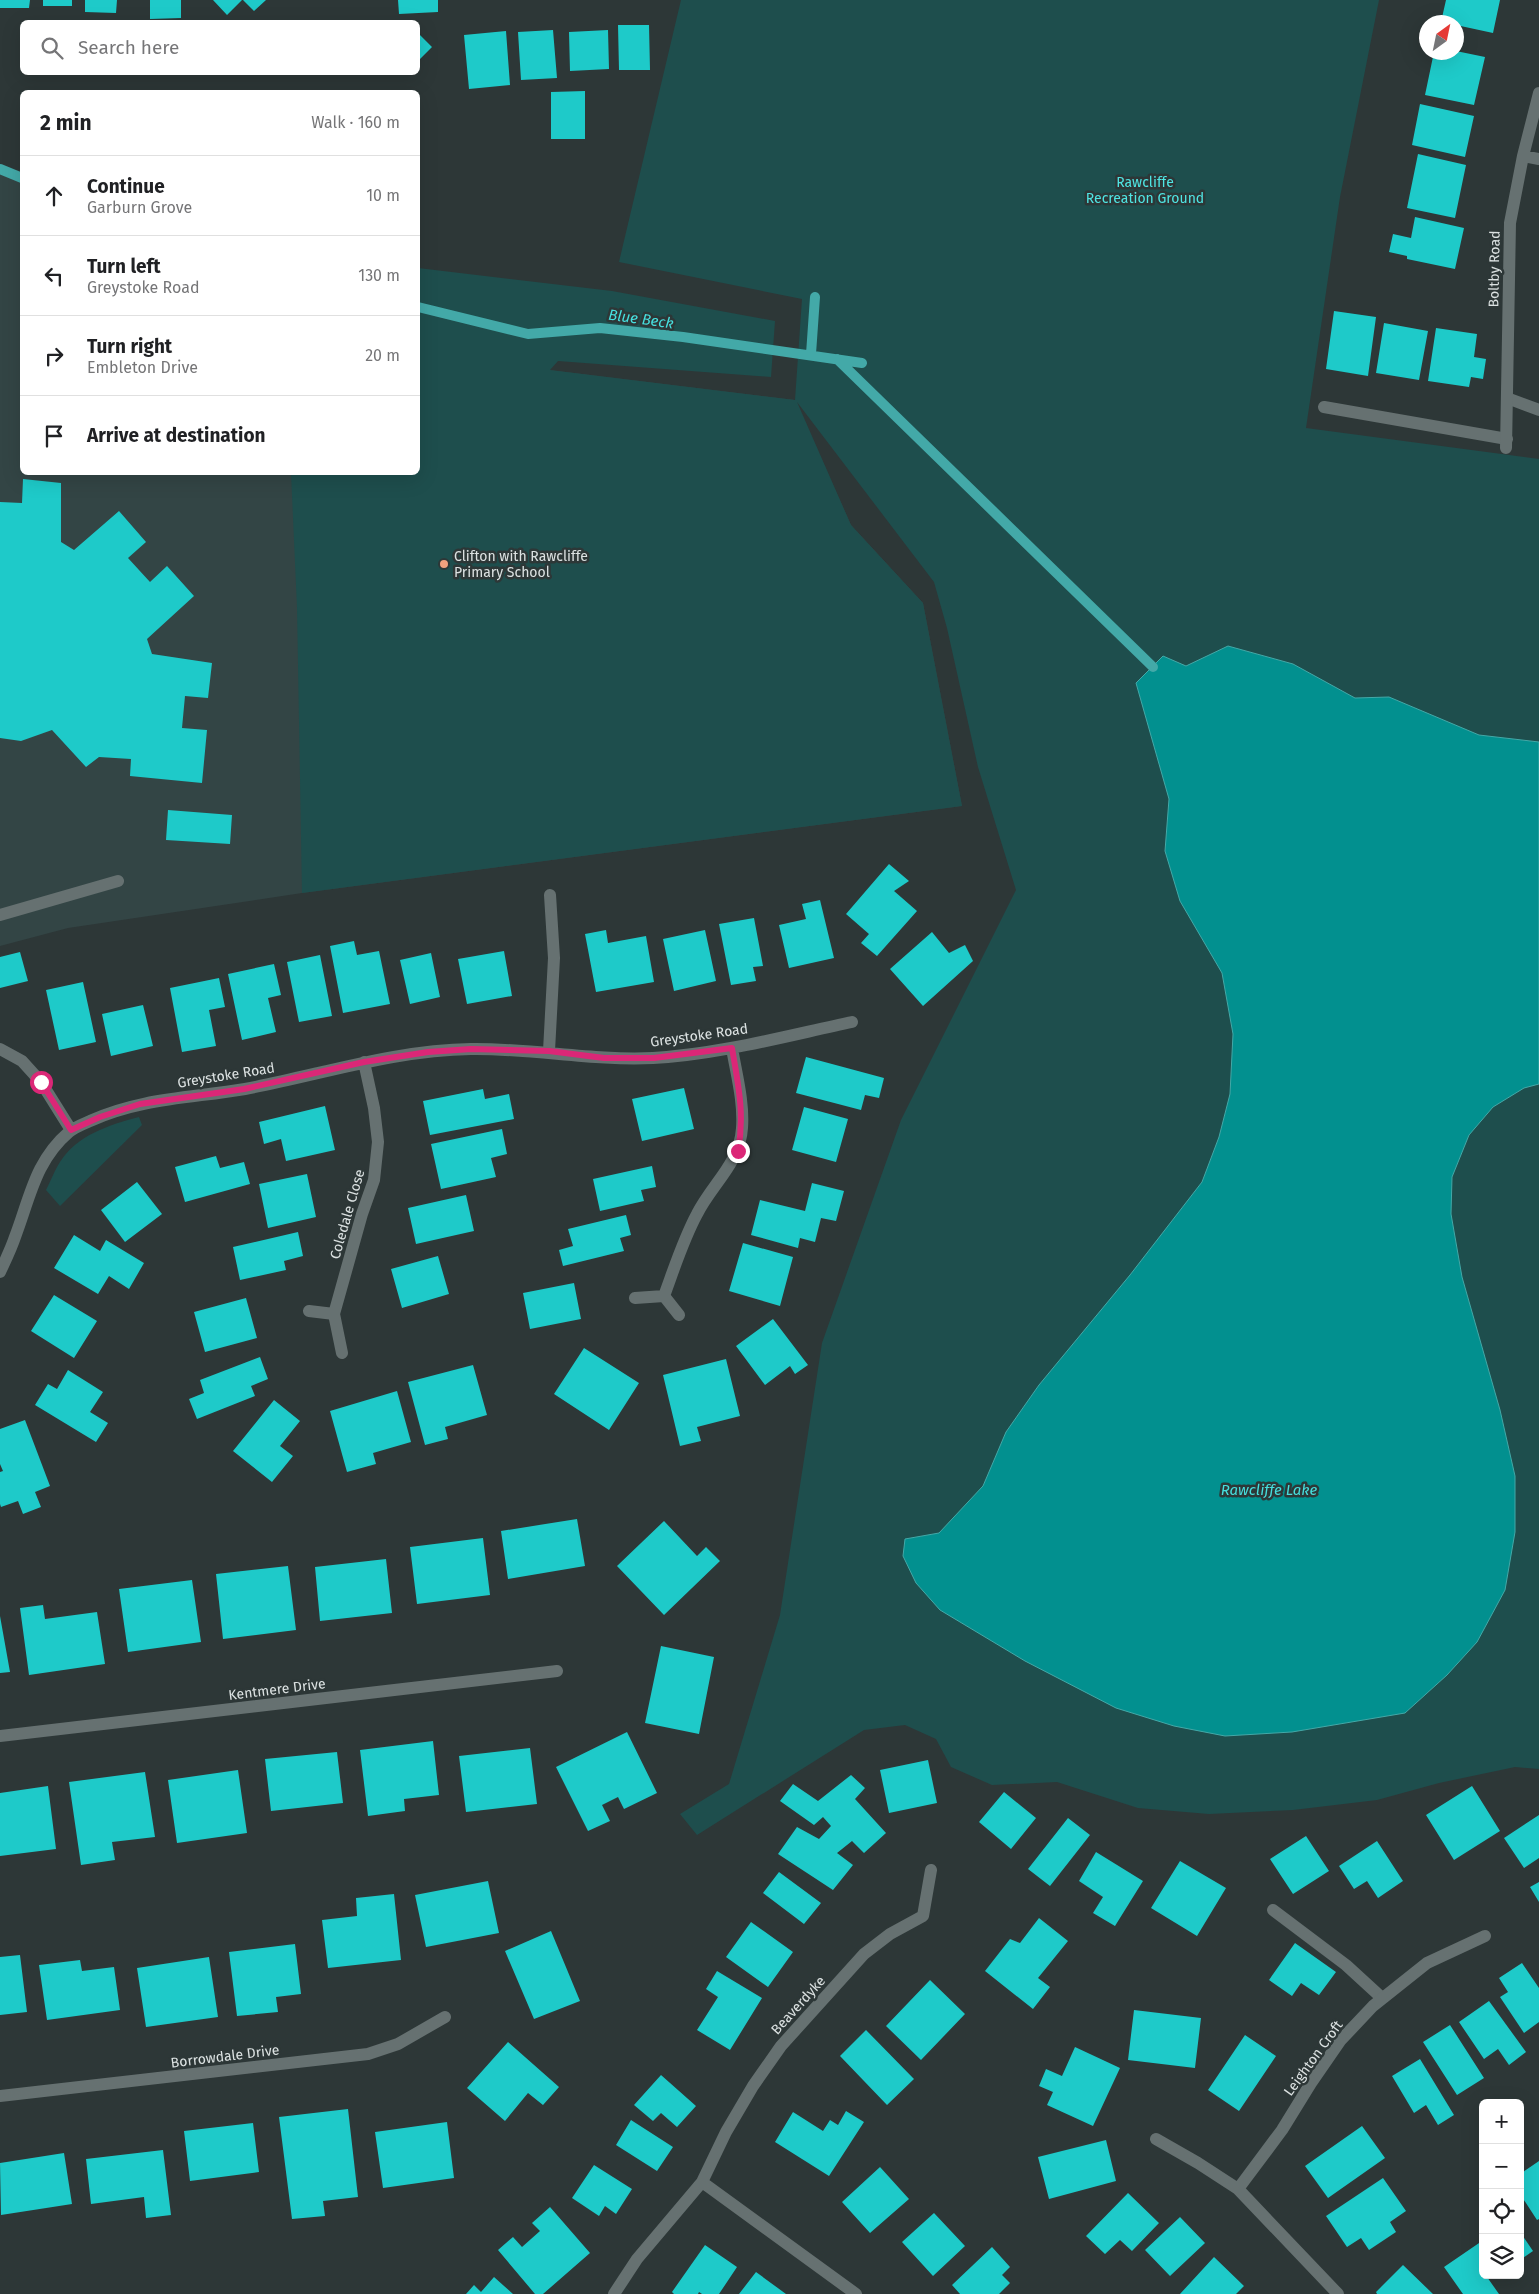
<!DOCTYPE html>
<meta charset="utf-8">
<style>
body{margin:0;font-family:"Fira Sans",sans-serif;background:#f2f2f2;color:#202124}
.controls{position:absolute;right:15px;bottom:15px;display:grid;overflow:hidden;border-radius:8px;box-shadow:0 5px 20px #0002}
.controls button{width:45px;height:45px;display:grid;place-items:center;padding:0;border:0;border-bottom:1px solid #e0e0e0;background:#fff;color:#202124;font:25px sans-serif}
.compass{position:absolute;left:1419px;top:15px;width:45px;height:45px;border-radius:50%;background:#fff;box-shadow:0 5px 20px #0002;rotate:33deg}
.stop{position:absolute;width:15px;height:15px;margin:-11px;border:4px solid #db2777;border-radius:50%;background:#fff}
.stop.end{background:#db2777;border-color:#fff;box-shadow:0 1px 5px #0008}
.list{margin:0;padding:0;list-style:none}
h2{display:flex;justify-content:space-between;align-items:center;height:65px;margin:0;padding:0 20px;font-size:21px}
h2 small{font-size:16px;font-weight:400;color:#757577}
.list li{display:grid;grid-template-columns:32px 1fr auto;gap:15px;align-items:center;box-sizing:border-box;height:80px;padding:0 20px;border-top:1px solid #e0e0e0}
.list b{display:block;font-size:19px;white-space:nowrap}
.list p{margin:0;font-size:16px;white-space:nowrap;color:#757577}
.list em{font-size:16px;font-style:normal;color:#757577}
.icon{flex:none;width:28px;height:28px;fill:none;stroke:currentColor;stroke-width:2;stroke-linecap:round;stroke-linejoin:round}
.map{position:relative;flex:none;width:1539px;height:2294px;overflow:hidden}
.search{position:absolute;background:#fff;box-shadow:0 5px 20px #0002;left:20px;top:20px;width:400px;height:55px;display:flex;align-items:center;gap:12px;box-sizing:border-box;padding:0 18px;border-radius:8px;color:#757577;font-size:19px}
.panel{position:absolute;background:#fff;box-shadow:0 5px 20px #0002;left:20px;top:90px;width:400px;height:385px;border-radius:8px}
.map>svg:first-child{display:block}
.built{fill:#334545}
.green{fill:#1e4e4d}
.water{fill:#02908f;stroke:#43a9a8}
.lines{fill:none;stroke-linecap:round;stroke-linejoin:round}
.stream{stroke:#43a9a8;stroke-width:10}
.building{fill:#1ecac9}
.service{stroke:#667171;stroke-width:12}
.minor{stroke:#667171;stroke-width:12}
.route{stroke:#db2777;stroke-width:6}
.poi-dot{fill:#f2a17e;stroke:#2d3737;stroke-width:2}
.labels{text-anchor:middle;stroke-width:5;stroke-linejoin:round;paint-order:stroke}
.park-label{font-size:14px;fill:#4fe6e4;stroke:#2d3737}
.street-label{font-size:14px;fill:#dce2e2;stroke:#2d3737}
.poi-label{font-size:14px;fill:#dce2e2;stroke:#2d3737;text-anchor:start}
.water-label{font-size:15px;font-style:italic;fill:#46dfde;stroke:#2d3737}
</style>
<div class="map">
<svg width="1539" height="2294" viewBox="0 0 1539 2294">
<rect width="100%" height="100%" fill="#2d3737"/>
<!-- built -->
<path class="built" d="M0,169L22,178V472H418L549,370L795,400L851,525L923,603L962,806L302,893L68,928L0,946Z"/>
<!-- green -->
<path class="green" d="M681,0H1379L1340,197L1306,428L1539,459V742L1479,735L1389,697L1355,698L1293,664L1228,646L1186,666L1137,683L1169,799L1165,851L1202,939L1222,973L1233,1034L1230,1094L1219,1137L1202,1182L1130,1275L1039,1385L1006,1432L983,1486L939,1533L905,1539L1225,1736L1292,1732L1405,1713L1447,1675L1477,1642L1515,1476L1500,1410L1462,1277L1451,1214L1452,1177L1469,1135L1493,1107L1524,1088L1539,1084V1769L1515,1767L1439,1783L1377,1800L1293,1810L1209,1814L1138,1808L1057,1782L992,1785L951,1767L936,1739L905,1725L864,1730L697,1835L680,1814L729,1784L780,1615L822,1343L901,1120L1016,890L978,767L947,628L934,582L797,402L851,525L923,603L962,806L302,893L297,607L291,473L418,472V268L612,291L775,321L771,377L558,361L550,370L795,400L802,299L619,262Z
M139,1117L142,1125L60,1206L46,1190C51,1181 54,1171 60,1162C77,1135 109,1125 139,1117Z"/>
<!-- water -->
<path class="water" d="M1228,646L1293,664L1355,698L1389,697L1479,735L1539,742V1084L1524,1088L1493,1107L1469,1135L1452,1177L1451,1214L1462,1277L1500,1410L1515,1476V1532L1505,1590L1477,1642L1447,1675L1405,1713L1292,1732L1225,1736L1174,1726L1116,1708L1025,1661L940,1610L916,1583L903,1556L905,1539L939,1533L983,1486L1006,1432L1039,1385L1130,1275L1202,1182L1219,1137L1230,1094L1233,1034L1222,973L1180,901L1165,851L1169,799L1136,683L1163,656L1186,666Z"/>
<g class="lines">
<!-- stream -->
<path class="stream" d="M0,169L22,178
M418,307L528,334L600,328L683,337L862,363
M811,354L815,297
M837,359L1153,667"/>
</g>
<!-- building -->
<path class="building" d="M0,0H30L29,8H0Z
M43,0H72V6H43Z
M85,0H117L116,13L85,12Z
M150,0H181V18L150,19Z
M213,0H242L227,15Z
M243,0H266L254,11Z
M398,0H438V12L399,14Z
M1446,0H1500L1493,33L1456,25V22H1441Z
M618,25H649L650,70H619Z
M553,30L557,78L521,80L518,32Z
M608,30L609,69L570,71L569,32Z
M506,31L510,85L469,89L464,35Z
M418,33L432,47L418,61Z
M1456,51L1485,57L1474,105L1425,95L1434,52Z
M585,91V139H551V92Z
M1420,104L1474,116L1465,157L1412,145Z
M1418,154L1466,165L1455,218L1407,208Z
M1415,217L1464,228L1455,269L1407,259V256L1389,252L1393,234L1411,238Z
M1334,311L1376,317L1368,376L1326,369Z
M1384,323L1428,331L1419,380L1376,373Z
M1436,328L1477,334L1474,357L1486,359L1483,379L1471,377L1469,387L1428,381Z
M23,479L61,483V542L74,550L119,511L146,542L128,558L150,582L167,566L194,596L147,639L152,654L212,663L208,698L185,696L182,728L207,730L202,783L130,776L131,759L99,757L86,767L52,730L21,741L0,738V502L22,503Z
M168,810L232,815L230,844L166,840Z
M889,864L909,881L894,891L917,911L877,956L861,943L869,934L846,914Z
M820,900L834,958L789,968L779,925L806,919L802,904Z
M754,918L763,966L753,967L756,981L731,985L719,924Z
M606,930L608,943L646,936L654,982L596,992L585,934Z
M705,930L716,981L674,991L663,939Z
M932,932L949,953L965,945L973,961L923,1006L890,969Z
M354,941L357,955L379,951L390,1004L343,1013L330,946Z
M504,951L512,996L467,1004L458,959Z
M20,952L28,981L0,988V957Z
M431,953L440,997L410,1004L400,960Z
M320,955L332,1016L299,1022L287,962Z
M274,964L281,995L268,998L276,1032L242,1040L228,974Z
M219,978L225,1007L209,1010L216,1046L182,1052L170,988Z
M83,982L96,1042L59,1050L46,990Z
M143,1005L153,1046L111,1056L102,1014Z
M806,1057L884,1078L879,1098L865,1095L861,1110L796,1093Z
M684,1088L694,1129L642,1141L632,1099Z
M483,1089L485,1099L509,1094L514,1119L430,1135L423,1101Z
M325,1106L335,1150L286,1161L281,1139L264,1144L259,1122Z
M804,1107L848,1119L836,1162L792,1150Z
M502,1129L507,1154L491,1158L496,1177L441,1189L431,1144Z
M216,1156L220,1168L244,1162L250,1184L185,1202L175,1167Z
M652,1166L656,1187L641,1190L644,1201L600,1211L593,1179Z
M307,1174L316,1217L268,1228L259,1184Z
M137,1182L162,1214L125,1242L101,1210Z
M812,1183L844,1191L836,1221L821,1218L815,1242L800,1238L798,1248L751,1235L760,1200L805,1211Z
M466,1195L474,1231L416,1244L408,1208Z
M626,1215L631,1235L620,1238L624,1251L563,1266L559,1250L573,1246L568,1229Z
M298,1232L303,1256L284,1261L286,1270L240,1280L233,1247Z
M74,1235L100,1251L106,1240L144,1263L129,1289L109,1276L98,1294L54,1268Z
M743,1243L793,1257L780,1306L729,1291Z
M438,1256L449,1294L402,1308L391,1269Z
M574,1283L581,1319L530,1329L523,1293Z
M54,1295L97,1321L74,1358L31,1331Z
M246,1298L257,1338L205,1352L194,1312Z
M773,1319L808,1365L795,1374L790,1366L765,1385L736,1346Z
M584,1348L639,1383L609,1430L554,1394Z
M260,1357L268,1379L251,1386L255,1396L197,1419L189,1399L204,1393L200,1380Z
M726,1359L740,1416L697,1427L701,1441L680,1446L663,1375Z
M473,1365L487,1415L445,1427L448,1439L425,1445L408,1382Z
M68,1370L103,1392L90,1412L108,1423L96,1442L35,1405L48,1384L57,1389Z
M397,1391L411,1442L373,1453L376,1464L347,1472L330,1411Z
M274,1400L300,1421L280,1446L293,1456L272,1482L233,1451Z
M25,1420L50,1486L35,1492L41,1507L23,1514L18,1501L1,1507L0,1504V1472L3,1471L0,1464V1429Z
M577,1519L585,1566L508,1579L501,1531Z
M664,1521L697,1556L706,1547L720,1561L664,1615L617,1566Z
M483,1538L490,1595L417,1604L410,1547Z
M386,1559L392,1613L320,1621L315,1567Z
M288,1566L296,1630L223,1639L216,1574Z
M192,1580L201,1642L128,1652L119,1589Z
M43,1605L45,1619L97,1612L105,1664L29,1675L20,1608Z
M0,1616L10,1672L0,1673Z
M661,1646L714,1657L699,1734L645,1723Z
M627,1732L657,1793L624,1809L618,1797L602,1805L610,1821L588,1831L556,1767Z
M433,1741L439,1795L404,1799L405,1811L368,1816L360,1750Z
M530,1748L537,1804L466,1812L459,1756Z
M337,1752L343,1803L271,1811L265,1759Z
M928,1760L937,1803L889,1813L880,1770Z
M238,1770L247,1833L177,1843L168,1780Z
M145,1772L155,1837L112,1842L115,1860L81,1865L69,1782Z
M851,1775L865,1788L855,1799L886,1833L864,1853L852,1841L837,1853L853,1865L833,1890L778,1854L797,1827L819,1839L831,1826L823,1817L814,1825L780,1801L793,1784L818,1801Z
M48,1786L56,1849L0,1856V1793Z
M1472,1786L1500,1831L1454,1860L1426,1815Z
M1004,1792L1036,1818L1011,1849L979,1822Z
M1539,1815V1858L1524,1868L1504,1838Z
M1068,1818L1090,1835L1050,1886L1028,1869Z
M1306,1836L1329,1871L1293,1894L1270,1859Z
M1377,1841L1403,1881L1378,1898L1367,1881L1354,1889L1339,1866Z
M1096,1852L1143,1881L1115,1926L1093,1913L1103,1897L1079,1881Z
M1180,1861L1226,1888L1197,1936L1151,1908Z
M779,1872L821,1903L804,1924L763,1893Z
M488,1881L499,1933L426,1947L415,1895Z
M1539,1882V1902L1530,1887Z
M394,1894L401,1960L328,1968L322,1920L357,1916L356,1898Z
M1039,1918L1068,1941L1038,1978L1050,1987L1033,2009L985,1971L1010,1939L1020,1943Z
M751,1922L793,1952L768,1987L726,1957Z
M551,1931L580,2001L534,2019L505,1951Z
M1295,1943L1336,1972L1319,1995L1301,1983L1292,1996L1269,1980Z
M295,1944L301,1994L276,1997L278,2012L237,2016L229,1952Z
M20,1955L27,2012L0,2015V1957Z
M209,1957L218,2017L146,2027L137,1968Z
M80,1960L82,1971L114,1967L120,2010L47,2020L39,1965Z
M1522,1963L1539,1988V2022L1524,2033L1500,1997L1508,1992L1499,1978Z
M717,1971L762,1998L730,2050L697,2030L718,1997L706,1989Z
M930,1980L965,2014L921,2060L886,2026Z
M1489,2001L1526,2052L1509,2065L1498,2049L1484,2059L1459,2022Z
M1134,2010L1201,2018L1195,2068L1128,2060Z
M1450,2025L1484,2078L1457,2095L1423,2042Z
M866,2030L914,2079L887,2105L840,2056Z
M1245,2035L1276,2056L1239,2111L1208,2090Z
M508,2042L559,2087L543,2105L528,2093L505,2121L467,2088Z
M1075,2047L1120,2068L1093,2126L1047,2105L1053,2092L1039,2086L1046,2069L1062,2076Z
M1420,2059L1454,2115L1438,2125L1426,2105L1414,2113L1392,2076Z
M661,2075L696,2106L677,2127L661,2113L653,2121L634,2105Z
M348,2109L358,2197L323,2201L325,2216L292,2219L279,2117Z
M846,2111L864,2122L829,2176L775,2142L793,2112L823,2131L830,2120L838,2125Z
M631,2120L673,2147L657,2171L616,2145Z
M447,2122L454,2178L383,2188L375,2132Z
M253,2123L259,2172L190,2181L184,2131Z
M1362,2126L1385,2158L1328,2198L1305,2166Z
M1106,2140L1116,2181L1049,2199L1038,2157Z
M163,2150L171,2215L146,2218L144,2197L91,2204L86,2159Z
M64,2153L72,2204L1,2215L0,2163Z
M1539,2161V2219L1537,2220L1520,2194V2174Z
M594,2165L632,2189L616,2214L605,2206L599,2216L572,2198Z
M880,2167L909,2199L870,2233L842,2202Z
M1383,2178L1406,2211L1390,2222L1396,2232L1369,2250L1361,2238L1347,2247L1326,2216Z
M1128,2193L1159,2223L1132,2251L1120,2240L1105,2254L1086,2236Z
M550,2207L590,2253L543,2294H535L498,2250L513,2237L522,2247L540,2231L532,2223Z
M934,2213L965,2246L933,2276L902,2242Z
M1180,2217L1205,2243L1170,2276L1145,2250Z
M1520,2232L1533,2251L1520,2260Z
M1482,2241L1483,2275H1490L1487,2277L1499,2294H1463L1444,2267Z
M705,2245L737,2267L719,2294H702L699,2292L698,2294H674L672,2292Z
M992,2247L1010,2267L1002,2275L1010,2283L999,2294H960L952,2285Z
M1214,2257L1244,2286L1236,2294H1180Z
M1403,2265L1433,2294H1377L1376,2292Z
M756,2272L786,2294H739Z
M494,2277L513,2294H466L474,2285L481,2292Z"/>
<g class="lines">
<!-- service -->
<path class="service" d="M1507,398L1539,410
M1324,407L1507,439
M0,915L118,881
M1273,1910L1346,1965L1382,1998"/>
<!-- minor -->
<path class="minor" d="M1523,156L1539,159
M1506,448L1510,223L1523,156L1539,93
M0,1049L22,1061L41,1082L71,1130
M549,1051L554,958L550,895
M0,1272C5,1261 11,1249 15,1237C30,1198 35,1161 69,1132C75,1127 83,1124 90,1121C140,1098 192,1098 245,1089C320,1075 394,1050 471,1049C532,1048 593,1061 653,1058C720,1054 786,1036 852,1022
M664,1296L679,1315
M635,1298L664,1296C674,1269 683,1240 697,1214C712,1184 740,1163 742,1128C744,1101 736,1073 732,1048
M309,1311L334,1314
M342,1353L334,1314L362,1214L374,1180L378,1142L374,1108L364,1062
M0,1736L557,1671
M0,2096L368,2054L398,2044L445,2017
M1156,2139L1198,2163L1238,2189L1338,2294
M702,2182L856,2294
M1238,2189L1282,2130L1311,2083L1340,2041L1373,2006L1427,1963L1485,1936
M614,2294L637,2259L702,2182L726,2132L753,2086L781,2046L864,1954L890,1934L923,1916L931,1870"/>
</g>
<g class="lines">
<!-- route -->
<path class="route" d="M41,1082L71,1130L100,1117L140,1104L244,1089L364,1062L428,1052L471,1049L549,1051L604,1058H654L732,1048C738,1084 745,1114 738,1151"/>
</g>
<!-- markers -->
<circle class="poi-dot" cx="444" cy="564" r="5"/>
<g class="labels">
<!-- park labels -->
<g class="park-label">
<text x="1145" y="187">Rawcliffe<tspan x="1145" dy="16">Recreation Ground</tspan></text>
</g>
<!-- street labels -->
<g class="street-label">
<text transform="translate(1494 269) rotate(-89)" y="5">Boltby Road</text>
<text transform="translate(699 1035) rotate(-8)" y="5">Greystoke Road</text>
<text transform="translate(226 1075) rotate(-9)" y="5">Greystoke Road</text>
<text transform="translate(347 1214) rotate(-74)" y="5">Coledale Close</text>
<text transform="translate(277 1689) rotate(-7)" y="5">Kentmere Drive</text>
<text transform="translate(798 2005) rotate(-48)" y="5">Beaverdyke</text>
<text transform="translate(225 2056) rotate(-7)" y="5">Borrowdale Drive</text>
<text transform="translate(1313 2058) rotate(-54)" y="5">Leighton Croft</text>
</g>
<!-- poi labels -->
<g class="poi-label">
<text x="454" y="561">Clifton with Rawcliffe<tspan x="454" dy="16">Primary School</tspan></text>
</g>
<!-- water labels -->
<g class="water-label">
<text transform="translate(641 319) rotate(8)" y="5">Blue Beck</text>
<text x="1269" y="1495">Rawcliffe Lake</text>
</g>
</g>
</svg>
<div class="controls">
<button>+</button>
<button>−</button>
<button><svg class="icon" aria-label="locate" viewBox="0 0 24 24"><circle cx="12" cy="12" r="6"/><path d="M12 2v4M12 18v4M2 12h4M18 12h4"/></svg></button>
<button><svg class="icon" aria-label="layers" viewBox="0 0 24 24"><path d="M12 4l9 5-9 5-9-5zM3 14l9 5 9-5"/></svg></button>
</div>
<svg class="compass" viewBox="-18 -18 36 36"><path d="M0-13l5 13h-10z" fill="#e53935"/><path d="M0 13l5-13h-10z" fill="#757577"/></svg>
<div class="stop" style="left:41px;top:1082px"></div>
<div class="stop end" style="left:738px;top:1151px"></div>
<div class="search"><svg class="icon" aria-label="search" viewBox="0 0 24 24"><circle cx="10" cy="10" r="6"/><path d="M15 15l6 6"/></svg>Search here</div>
<section class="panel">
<h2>2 min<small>Walk · 160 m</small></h2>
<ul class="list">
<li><svg class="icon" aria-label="ahead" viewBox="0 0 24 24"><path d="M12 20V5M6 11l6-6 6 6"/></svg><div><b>Continue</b><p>Garburn Grove</p></div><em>10 m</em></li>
<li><svg class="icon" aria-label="left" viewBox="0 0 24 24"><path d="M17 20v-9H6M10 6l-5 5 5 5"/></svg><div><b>Turn left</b><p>Greystoke Road</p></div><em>130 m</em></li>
<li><svg class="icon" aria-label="right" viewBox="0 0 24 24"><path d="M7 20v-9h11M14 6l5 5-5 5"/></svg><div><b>Turn right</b><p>Embleton Drive</p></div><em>20 m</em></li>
<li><svg class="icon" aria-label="arrive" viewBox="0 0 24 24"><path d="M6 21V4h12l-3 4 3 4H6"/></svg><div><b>Arrive at destination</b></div></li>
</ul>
</section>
</div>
